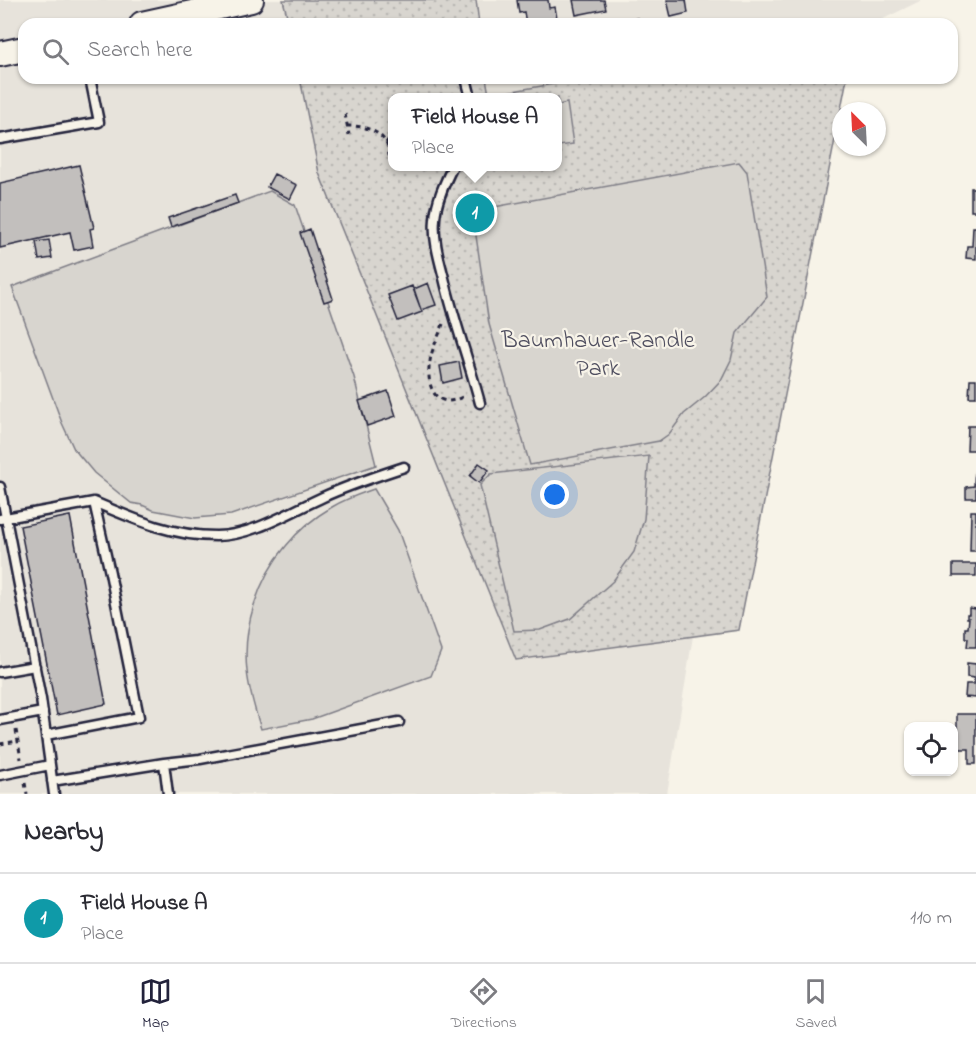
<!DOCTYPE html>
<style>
body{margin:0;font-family:"Indie Flower",sans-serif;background:#f7f7f7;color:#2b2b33}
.controls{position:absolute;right:18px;bottom:18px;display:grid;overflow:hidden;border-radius:12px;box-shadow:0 2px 4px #0004}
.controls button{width:54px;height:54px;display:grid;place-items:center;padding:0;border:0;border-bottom:2px solid #e1e1e2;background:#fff;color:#2b2b33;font:30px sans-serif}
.compass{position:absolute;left:832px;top:102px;width:54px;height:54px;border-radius:50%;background:#fff;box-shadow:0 2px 4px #0004;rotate:336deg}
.you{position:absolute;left:555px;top:495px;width:21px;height:21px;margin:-15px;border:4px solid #fff;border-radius:50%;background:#1a73e8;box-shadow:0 0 0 9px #1a73e833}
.badge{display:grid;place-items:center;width:39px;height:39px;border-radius:50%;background:#22223b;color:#fff;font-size:20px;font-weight:700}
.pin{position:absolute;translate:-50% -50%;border:3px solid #fff;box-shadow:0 2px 6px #0006}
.popup{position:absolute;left:388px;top:93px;width:174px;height:78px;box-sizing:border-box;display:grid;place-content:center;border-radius:12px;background:#fff;filter:drop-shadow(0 2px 4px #0005);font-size:20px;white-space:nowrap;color:#7c7c81}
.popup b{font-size:22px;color:#2b2b33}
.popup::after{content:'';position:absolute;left:50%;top:100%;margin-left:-12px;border:12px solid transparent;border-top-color:#fff}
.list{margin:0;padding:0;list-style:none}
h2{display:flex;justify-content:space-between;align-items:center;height:78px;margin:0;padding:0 24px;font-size:26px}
h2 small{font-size:20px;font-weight:400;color:#7c7c81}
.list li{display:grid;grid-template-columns:39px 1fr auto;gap:18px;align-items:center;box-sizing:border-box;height:90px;padding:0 24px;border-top:2px solid #e1e1e2}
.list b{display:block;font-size:22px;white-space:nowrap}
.list p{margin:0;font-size:20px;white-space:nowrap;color:#7c7c81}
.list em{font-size:20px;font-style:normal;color:#7c7c81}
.icon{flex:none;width:33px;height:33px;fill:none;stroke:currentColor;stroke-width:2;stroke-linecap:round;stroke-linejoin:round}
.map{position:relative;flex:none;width:976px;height:794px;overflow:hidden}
.search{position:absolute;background:#fff;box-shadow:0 2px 4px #0004;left:18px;right:18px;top:18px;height:66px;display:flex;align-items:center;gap:15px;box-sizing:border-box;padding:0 21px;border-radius:18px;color:#7c7c81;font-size:22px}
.sheet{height:168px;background:#fff}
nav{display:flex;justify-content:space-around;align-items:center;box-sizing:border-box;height:84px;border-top:2px solid #e1e1e2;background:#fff;font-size:16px;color:#7c7c81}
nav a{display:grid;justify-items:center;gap:3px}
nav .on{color:#22223b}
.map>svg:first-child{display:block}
.built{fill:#e7e3db}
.park{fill:url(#park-dots);stroke:#7d7c85;stroke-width:1.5;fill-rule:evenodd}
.pitch{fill:#d8d5cf;stroke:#7d7c85;stroke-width:1.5}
.building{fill:#c2bfbd;stroke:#22223b;stroke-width:1.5}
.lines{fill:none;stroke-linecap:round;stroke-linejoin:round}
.lane-casing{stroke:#22223b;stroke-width:13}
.secondary-casing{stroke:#22223b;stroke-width:28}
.path{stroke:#22223b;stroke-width:3;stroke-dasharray:4.5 4.5;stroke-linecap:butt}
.lane{stroke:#f7f3e8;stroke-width:8}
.secondary{stroke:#f7f3e8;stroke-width:24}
.labels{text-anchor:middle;stroke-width:4.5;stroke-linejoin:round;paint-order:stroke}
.park-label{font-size:24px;fill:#504f60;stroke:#f7f3e8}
</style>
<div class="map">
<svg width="976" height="794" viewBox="0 0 976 794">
<defs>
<pattern id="park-dots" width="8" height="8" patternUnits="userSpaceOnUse" patternTransform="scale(1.5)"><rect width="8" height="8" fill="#d8d5cf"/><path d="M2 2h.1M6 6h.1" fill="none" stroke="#b9b7b3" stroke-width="1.8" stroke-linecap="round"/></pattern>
</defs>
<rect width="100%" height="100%" fill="#f7f3e8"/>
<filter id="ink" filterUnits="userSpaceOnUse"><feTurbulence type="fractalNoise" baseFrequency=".0167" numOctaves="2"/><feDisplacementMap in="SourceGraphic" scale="12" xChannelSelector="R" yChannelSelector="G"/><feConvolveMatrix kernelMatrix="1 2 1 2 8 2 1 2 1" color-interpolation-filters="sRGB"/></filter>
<g filter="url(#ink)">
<!-- built -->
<path class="built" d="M0,0H290L284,2L288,24H24V78H300L319,173L516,659L693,636L667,794H0Z
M476,0H922L873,24H479Z
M486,78H588L488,95Z"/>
<!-- park -->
<path class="park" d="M283,0H476L479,24H289Z
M300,78H486L489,95L588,78H847L739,630L516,660L319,173ZM392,98H558V166H392Z"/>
<!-- pitch -->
<path class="pitch" d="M567,103L573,144L558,146V105Z
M739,162L747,172L767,297L737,333L731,360L721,380L705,397L684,414L669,434L659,441L530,465L489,324L475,229L489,208Z
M270,191L295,205L354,377L376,465L231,515L195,518L153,510L142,505L131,503L94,473L74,449L62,423L12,287Z
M649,456L644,519L634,552L613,581L570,619L540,630L514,631L480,485L491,474Z
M374,489L398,530L441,651L431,676L312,719L261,729C255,710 249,691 247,671C242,628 258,579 286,546C298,531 315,517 332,507C345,499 360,494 374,489Z"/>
<!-- building -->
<path class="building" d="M517,0H548L549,8L555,7L558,24H526L524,12L519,13Z
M573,0H604L606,9L576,15Z
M667,0H686L688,13L671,17Z
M638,18L639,24H609Z
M79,165L94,228L90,229L93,246L74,250L70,232L0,248V183Z
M274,174L297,185L290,199L267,187Z
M971,188H976V211H971Z
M235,195L238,203L171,227L168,218Z
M474,202L485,210L475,224L464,216Z
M973,227H976V259L966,258L967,246H972Z
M310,229L333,299L324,302L300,233Z
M49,240L52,258L39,260L36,242Z
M428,283L436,305L421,310L414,289Z
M412,286L422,312L398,321L388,295Z
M459,362L462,378L443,383L440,366Z
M970,379H976V397H969Z
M388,391L396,416L367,426L359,401Z
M968,426H976V450H967Z
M479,463L489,470L479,483L470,476Z
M975,465H976V498H966V487L974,486Z
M971,511H976V551H970Z
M70,516L106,704L57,715L20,526Z
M953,564H976V576H953Z
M969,608L976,609V647H967L968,638H965V628H968L969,618H967V614H969Z
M967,663L976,664V698L965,697L966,684H974V678L967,677Z
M957,714H976V764H969V749H957Z"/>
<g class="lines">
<defs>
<path id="lane" d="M466,78L471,98
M0,139L99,122L90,78
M453,166C445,182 436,201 435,219C433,239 439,259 444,278C454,321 469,361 480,403
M0,487L41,699L54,794
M94,502C134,519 171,536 216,536C252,536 290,512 323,497C349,485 377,476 404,467
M0,519L94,502L110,573L139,717L46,735
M0,672L35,666
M0,720L43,712
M164,763L200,759L399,722
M0,775L50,765
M52,781L164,763L168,794"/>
<path id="secondary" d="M142,24L251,0
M0,54L24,49"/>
</defs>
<!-- lane casing -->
<use href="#lane" class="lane-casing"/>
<!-- secondary casing -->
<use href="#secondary" class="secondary-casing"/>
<!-- path -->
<path class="path" d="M345,114L349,135
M347,126C361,125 381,130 387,145C388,149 389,155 390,160L392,162
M386,143L392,135
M399,166L403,170L417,166
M443,324C439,336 432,348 430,361C427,375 429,399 447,401C454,401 461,398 466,395
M16,730L21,759
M0,744L18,741
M25,783L27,794"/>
<!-- lane -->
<use href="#lane" class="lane"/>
<!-- secondary -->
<use href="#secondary" class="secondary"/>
</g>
</g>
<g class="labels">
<!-- park labels -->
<g class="park-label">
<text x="598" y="347">Baumhauer-Randle<tspan x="598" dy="28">Park</tspan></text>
</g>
</g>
</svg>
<div class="controls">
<button><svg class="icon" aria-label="locate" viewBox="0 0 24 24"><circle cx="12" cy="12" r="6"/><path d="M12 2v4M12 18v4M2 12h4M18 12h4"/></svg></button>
</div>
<svg class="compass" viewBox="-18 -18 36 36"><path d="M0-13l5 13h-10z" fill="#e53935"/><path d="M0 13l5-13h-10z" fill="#7c7c81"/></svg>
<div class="you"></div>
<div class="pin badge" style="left:475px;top:213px;background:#0f9aa8">1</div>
<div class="popup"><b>Field House A</b>Place</div>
<div class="search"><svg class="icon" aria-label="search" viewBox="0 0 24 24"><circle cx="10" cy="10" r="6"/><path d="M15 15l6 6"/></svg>Search here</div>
</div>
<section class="sheet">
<h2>Nearby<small></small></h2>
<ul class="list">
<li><span class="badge" style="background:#0f9aa8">1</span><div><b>Field House A</b><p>Place</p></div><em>110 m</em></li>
</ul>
</section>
<nav>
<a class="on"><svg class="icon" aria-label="map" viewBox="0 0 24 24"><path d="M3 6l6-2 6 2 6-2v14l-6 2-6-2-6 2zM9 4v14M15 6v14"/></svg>Map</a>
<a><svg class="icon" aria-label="directions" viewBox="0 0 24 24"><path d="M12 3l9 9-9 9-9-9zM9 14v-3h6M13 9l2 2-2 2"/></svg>Directions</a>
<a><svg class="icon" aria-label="saved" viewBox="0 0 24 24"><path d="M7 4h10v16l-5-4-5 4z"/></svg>Saved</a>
</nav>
